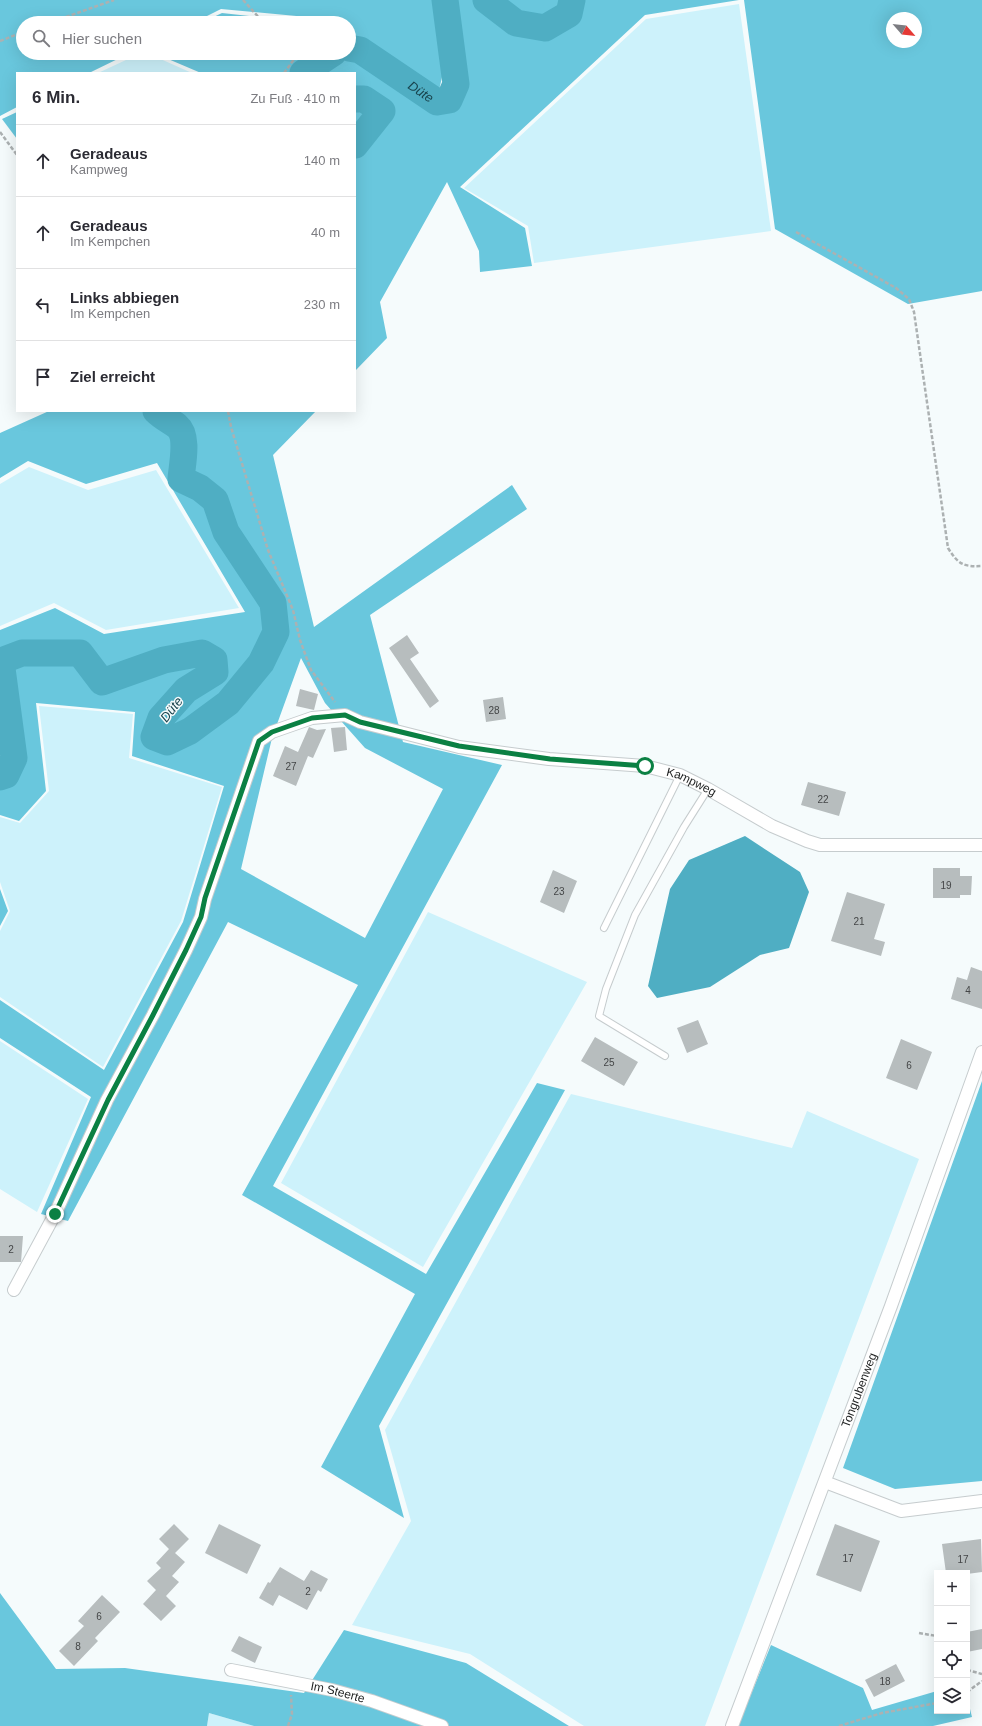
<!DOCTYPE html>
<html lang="de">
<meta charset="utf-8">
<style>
body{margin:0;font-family:Arial,sans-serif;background:#f2f2f3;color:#2b2b33}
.controls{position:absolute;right:12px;bottom:12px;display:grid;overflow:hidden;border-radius:0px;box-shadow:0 4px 16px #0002}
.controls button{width:36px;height:36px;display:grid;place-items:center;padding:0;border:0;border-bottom:1px solid #e1e1e2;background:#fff;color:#2b2b33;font:20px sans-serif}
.compass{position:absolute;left:886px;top:12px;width:36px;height:36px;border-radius:50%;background:#fff;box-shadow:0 4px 16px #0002;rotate:118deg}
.stop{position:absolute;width:12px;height:12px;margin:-9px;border:3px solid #0b8043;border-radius:50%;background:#fff}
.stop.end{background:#0b8043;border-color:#fff;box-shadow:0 1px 4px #0008}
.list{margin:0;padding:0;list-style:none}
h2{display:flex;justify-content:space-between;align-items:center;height:52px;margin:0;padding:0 16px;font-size:17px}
h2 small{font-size:13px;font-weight:400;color:#7c7c81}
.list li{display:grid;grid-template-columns:26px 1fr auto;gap:12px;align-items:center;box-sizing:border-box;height:72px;padding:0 16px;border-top:1px solid #e1e1e2}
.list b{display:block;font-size:15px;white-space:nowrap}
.list p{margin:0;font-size:13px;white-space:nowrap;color:#7c7c81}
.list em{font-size:13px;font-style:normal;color:#7c7c81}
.icon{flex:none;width:22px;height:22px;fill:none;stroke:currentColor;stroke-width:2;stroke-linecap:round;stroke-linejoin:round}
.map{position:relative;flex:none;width:982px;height:1726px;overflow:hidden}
.search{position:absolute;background:#fff;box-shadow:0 4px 16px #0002;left:16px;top:16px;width:340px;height:44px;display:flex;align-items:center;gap:10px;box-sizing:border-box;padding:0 14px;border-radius:22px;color:#7c7c81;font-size:15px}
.panel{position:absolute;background:#fff;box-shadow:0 4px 16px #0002;left:16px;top:72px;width:340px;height:340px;border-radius:0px}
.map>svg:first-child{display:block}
.green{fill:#cdf2fb}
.forest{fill:#69c7dd;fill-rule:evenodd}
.water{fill:#4faec3}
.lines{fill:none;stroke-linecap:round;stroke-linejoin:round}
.river{stroke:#4faec3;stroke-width:27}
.building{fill:#b7bdbe}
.service-casing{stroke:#c6ccce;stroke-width:8}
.minor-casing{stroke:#c6ccce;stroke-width:14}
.path{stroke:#acb1b2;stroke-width:2.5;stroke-dasharray:4 2;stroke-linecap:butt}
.service{stroke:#fff;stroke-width:6}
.minor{stroke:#fff;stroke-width:12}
.route{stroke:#0b8043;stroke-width:5}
.labels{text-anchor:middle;stroke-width:3;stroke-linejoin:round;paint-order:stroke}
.number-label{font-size:10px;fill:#444647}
.street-label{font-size:12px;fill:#1d1f1f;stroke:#f5fbfc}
.water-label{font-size:13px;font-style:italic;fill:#19444e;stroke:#f5fbfc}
</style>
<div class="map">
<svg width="982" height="1726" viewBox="0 0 982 1726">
<rect width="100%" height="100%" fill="#f5fbfc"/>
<!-- green -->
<path class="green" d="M739,4L771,231L534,263L528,226L464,188L646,19Z
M141,53H147L192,73H98Z
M29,467L88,490L156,470L239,608L106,630L54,603L0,626V484Z
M39,706L133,714L129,758L222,787L181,921L103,1067L0,997V931L10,911L0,882V817L20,823L49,791Z
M0,709L5,752L0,754Z
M428,912L587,982L423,1267L281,1183Z
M0,1041L88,1099L37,1212L0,1189Z
M571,1094L792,1148L807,1111L919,1159L705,1726H584L470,1654L352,1625L411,1521L385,1430Z
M209,1713L254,1726H207Z"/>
<!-- forest -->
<path class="forest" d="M0,0H437L446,59L438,95L401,79L349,45V23H315L307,17L221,9L193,23H23V53H130L89,73H17V107L0,116Z
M442,0H493L521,17L544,24L557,16L564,0H739L645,15L460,187L525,228L532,266L480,272L479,251L447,182L380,302L387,338L355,371V73H201L154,53H349V51L395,80L440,99L448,64Z
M503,0H561C545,32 525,15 503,0Z
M744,0H982V291L908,304L775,229ZM892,18H916V42H892Z
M222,13L306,22L307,23H201Z
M17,112V139L2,119Z
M49,411H316L273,455L314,627L512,485L527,509L370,615L403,742L502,765L273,1186L426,1274L537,1083L565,1090L379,1426L404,1518L321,1467L415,1294L242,1195L358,985L228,922L68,1221L41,1214L91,1097L0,1038V1000L104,1070L183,922L224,786L132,756L135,712L36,703L46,791L19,821L0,815V760L11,758L0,668V630L55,608L104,634L245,612L157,463L86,484L28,461L0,478V433ZM301,658L325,703L365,748L443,789L365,938L241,869L272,738Z
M0,889L8,911L0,926Z
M982,1081V1481L895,1489L843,1468Z
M0,1593L56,1669L125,1668L304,1693L344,1630L466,1663L569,1726H254L209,1713L207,1726H0Z
M771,1645L863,1688L872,1710L937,1691V1711H967V1697L972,1717L933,1726H738Z"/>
<!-- water -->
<path class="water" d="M745,836L800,872L809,892L789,948L760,955L710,987L657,998L648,986L670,889L689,860Z"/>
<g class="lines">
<!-- river -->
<g class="river">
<path d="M486,0L516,23L545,28L569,14L572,0"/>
<path id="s1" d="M349,48L360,50L437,102L449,100L456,84L445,0"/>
<path d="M303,73L333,53"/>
<path d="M355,99H364L382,111L355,145"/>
<path d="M0,777L6,775L14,758L1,661L22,653H80L102,682L164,660L202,653L214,660L215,672L186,690L161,718L154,737L167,742L190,731L228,703L261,663L276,632L273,603L226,532L215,500L200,488L181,479C182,465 189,436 177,426C170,421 162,417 156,411"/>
</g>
</g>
<!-- building -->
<path class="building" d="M407,635L419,653L410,659L439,701L430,708L389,648Z
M300,689L318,694L314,710L296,706Z
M503,697L506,719L486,722L483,700Z
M309,727L317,730L326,729L313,758L308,756L296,786L273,776L285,746L298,752Z
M345,727L347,750L334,752L331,728Z
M808,782L846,792L839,816L801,805Z
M933,868H960V876H972L971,895H960V898H933Z
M553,870L577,881L564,913L540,902Z
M847,892L885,904L874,939L885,942L881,956L831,941Z
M971,967L982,971V1009L951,999L957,977L967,980Z
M698,1020L708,1044L687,1053L677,1028Z
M595,1037L638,1062L624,1086L581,1061Z
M901,1039L932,1052L917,1090L886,1078Z
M0,1236H23L21,1262H0Z
M174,1524L189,1539L175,1553L185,1562L172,1576L179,1582L166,1596L176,1606L161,1621L143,1604L156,1590L147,1581L161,1568L156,1563L169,1549L159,1539Z
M219,1524L261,1545L247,1574L205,1553Z
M835,1524L880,1541L861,1592L816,1575Z
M981,1539L982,1572L967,1574L946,1573L942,1544Z
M280,1567L304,1581L311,1570L328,1579L321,1592L318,1590L307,1610L279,1595L273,1606L259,1598L268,1582L270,1583Z
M102,1595L120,1612L95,1638L98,1641L74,1666L59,1651L84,1626L78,1621Z
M982,1629V1649L967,1652V1632Z
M239,1636L262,1647L255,1663L231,1651Z
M896,1664L905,1681L874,1697L865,1680Z"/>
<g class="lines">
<defs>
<path id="service" d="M604,928L680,775
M665,1056L599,1016L606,989L635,915L684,827L708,789"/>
<g id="minor">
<path id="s2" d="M14,1290L55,1214L107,1100L153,1015L186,950L201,917L205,899L259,741L272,732L312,718L345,715L360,722L459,747L549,759L645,766L680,775L708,789L772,826L807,841L820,845H982"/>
<path d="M825,1482L901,1511L982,1501"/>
<path id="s3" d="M231,1670L332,1690L372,1701L442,1726"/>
<path id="s4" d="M732,1726L891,1306L982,1052"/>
</g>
</defs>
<!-- service casing -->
<use href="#service" class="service-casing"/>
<!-- minor casing -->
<use href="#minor" class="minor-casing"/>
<!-- path -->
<path class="path" d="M243,0L264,23
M49,23L114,0
M0,41L23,32
M284,73L295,58L291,53
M0,132L17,155
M796,232L896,288L909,299L914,312L948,548C958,564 963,567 982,566
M228,411L231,427L268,550L293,610L300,640L311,670L335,702
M919,1633L937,1636
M967,1670L982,1674
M967,1692L982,1681
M288,1726L292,1714L291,1695
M839,1726L882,1713L937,1703"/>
<!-- service -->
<use href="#service" class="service"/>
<!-- minor -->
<use href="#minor" class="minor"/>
</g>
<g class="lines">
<!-- route -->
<path class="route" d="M55,1214L108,1100L153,1015L186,950L201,917L205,898L259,741L272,732L312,718L345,715L360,722L459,746L550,759L645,766"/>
</g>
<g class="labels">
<!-- number labels -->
<g class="number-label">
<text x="494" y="714">28</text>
<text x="291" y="770">27</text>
<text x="823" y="803">22</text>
<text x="946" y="889">19</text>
<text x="559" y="895">23</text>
<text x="859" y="925">21</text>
<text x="968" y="994">4</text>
<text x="609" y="1066">25</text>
<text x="909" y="1069">6</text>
<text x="11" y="1253">2</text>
<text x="848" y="1562">17</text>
<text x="963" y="1563">17</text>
<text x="308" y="1595">2</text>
<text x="99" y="1620">6</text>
<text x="78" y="1650">8</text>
<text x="885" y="1685">18</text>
</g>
<!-- street labels -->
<g class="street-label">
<text dy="4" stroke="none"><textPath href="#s2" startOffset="1049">Kampweg</textPath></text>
<text dy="4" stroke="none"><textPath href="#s4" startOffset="359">Tongrubenweg</textPath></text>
<text dy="4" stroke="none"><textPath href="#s3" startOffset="109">Im Steerte</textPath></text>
</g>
<!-- water labels -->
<g class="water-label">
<text dy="5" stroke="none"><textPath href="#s1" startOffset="85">Düte</textPath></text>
<text transform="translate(171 709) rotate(-52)" y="5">Düte</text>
</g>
</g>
</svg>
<div class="controls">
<button>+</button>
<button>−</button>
<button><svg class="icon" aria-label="locate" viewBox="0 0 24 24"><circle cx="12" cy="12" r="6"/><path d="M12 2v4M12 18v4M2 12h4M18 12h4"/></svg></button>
<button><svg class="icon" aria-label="layers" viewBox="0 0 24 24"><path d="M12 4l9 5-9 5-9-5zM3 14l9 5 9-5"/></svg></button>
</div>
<svg class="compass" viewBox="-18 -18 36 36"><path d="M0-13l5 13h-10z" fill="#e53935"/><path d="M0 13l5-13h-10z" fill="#7c7c81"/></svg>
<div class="stop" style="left:645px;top:766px"></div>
<div class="stop end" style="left:55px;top:1214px"></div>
<div class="search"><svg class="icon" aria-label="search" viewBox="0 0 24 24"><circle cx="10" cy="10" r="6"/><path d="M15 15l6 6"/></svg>Hier suchen</div>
<section class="panel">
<h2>6 Min.<small>Zu Fuß · 410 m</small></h2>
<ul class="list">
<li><svg class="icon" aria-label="ahead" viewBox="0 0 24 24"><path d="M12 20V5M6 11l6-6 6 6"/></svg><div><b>Geradeaus</b><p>Kampweg</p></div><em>140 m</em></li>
<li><svg class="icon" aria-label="ahead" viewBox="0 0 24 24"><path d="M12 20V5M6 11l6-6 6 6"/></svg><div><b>Geradeaus</b><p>Im Kempchen</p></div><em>40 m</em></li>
<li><svg class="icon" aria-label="left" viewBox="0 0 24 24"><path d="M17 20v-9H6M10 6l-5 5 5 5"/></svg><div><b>Links abbiegen</b><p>Im Kempchen</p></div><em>230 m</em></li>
<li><svg class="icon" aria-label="arrive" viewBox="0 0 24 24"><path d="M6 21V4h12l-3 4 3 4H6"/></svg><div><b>Ziel erreicht</b></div></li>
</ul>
</section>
</div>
